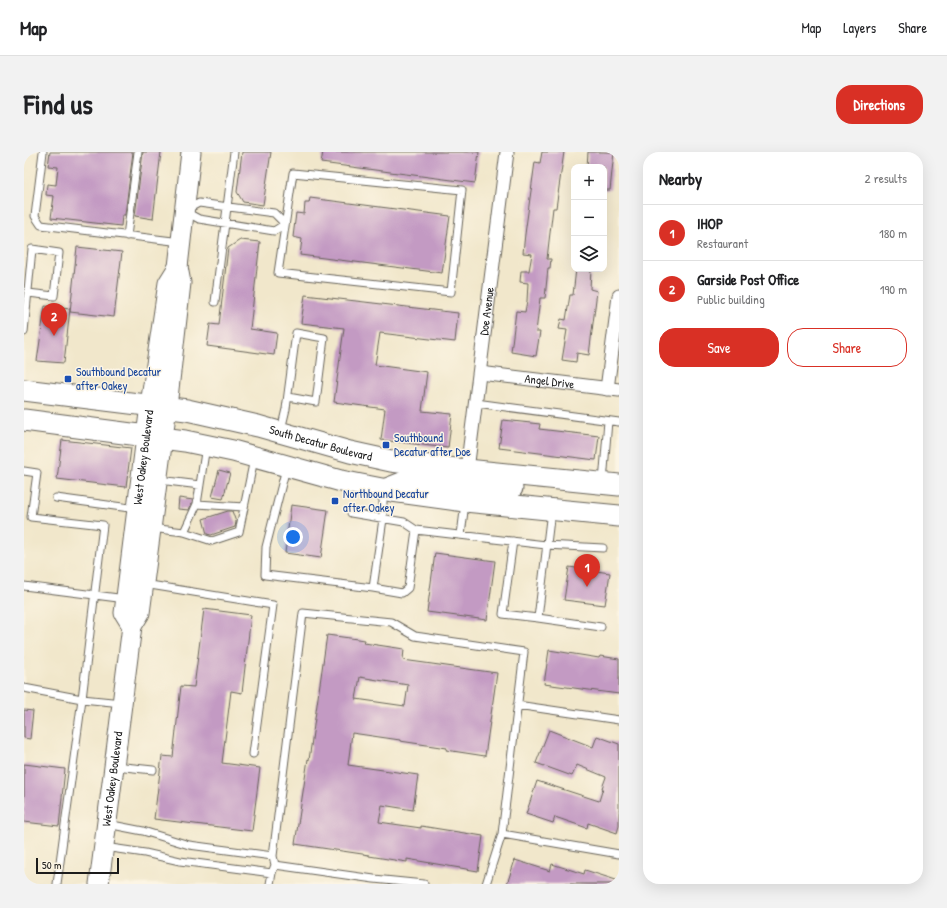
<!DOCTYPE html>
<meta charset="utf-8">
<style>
body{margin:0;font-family:"Patrick Hand",sans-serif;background:#f2f2f2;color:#202124}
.controls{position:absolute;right:12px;top:12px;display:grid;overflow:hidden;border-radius:8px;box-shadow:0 4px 16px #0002}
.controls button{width:36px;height:36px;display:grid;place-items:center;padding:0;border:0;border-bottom:1px solid #e0e0e0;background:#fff;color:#202124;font:20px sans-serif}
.scale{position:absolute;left:12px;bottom:10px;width:83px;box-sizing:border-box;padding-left:4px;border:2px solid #1c1c1c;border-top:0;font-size:11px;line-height:14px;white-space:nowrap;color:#1c1c1c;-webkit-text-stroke:3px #fcf5e5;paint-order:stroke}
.you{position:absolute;left:269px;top:385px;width:14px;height:14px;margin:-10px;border:3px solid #fff;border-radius:50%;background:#1a73e8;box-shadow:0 0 0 6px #1a73e833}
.badge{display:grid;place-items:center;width:26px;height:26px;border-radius:50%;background:#d93025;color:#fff;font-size:13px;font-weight:700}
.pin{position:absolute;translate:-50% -33px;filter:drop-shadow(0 1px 2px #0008)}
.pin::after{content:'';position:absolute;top:21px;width:14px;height:12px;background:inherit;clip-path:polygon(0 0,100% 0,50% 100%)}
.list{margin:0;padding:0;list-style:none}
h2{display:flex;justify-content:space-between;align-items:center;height:52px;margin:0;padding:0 16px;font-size:17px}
h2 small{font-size:13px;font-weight:400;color:#757577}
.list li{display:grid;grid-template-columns:26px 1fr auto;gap:12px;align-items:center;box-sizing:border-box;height:56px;padding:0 16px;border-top:1px solid #e0e0e0}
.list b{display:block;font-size:15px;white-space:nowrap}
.list p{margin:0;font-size:13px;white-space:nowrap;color:#757577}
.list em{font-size:13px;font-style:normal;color:#757577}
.actions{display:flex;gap:8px;padding:12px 16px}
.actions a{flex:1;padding:9px 0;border:1px solid #d93025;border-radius:16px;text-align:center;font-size:14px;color:#d93025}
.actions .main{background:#d93025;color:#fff}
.icon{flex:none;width:22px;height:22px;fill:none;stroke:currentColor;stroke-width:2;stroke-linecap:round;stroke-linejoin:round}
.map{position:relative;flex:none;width:595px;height:732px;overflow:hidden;border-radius:16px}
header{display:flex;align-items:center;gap:24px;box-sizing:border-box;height:56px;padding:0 20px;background:#fff;border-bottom:1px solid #e0e0e0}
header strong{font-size:19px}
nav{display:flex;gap:22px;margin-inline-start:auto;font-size:14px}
.intro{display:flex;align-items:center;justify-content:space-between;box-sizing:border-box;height:96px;padding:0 24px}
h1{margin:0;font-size:28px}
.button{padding:10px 18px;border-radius:16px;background:#d93025;color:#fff;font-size:14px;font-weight:700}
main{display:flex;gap:24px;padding:0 24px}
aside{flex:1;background:#fff;border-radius:16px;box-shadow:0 4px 16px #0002}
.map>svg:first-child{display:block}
.building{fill:#c39ac3;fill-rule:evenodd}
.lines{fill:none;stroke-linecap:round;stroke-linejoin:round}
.lane-casing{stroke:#676359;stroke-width:9}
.street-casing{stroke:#676359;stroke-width:15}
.secondary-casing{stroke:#676359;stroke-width:21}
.primary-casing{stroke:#676359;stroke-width:23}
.lane{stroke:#fff;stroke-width:7}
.street{stroke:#fff;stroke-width:13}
.secondary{stroke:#fff;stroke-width:19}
.primary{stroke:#fff;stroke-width:21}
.transit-dot{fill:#1a4fb4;stroke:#fcf5e5;stroke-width:1.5}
.labels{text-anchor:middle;stroke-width:3;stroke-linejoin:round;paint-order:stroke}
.street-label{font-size:12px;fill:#1c1c1c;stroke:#fcf5e5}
.transit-label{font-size:12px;fill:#164399;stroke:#fcf5e5;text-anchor:start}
</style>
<header>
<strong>Map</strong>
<nav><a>Map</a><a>Layers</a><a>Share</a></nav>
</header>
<div class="intro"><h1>Find us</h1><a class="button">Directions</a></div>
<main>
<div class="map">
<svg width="595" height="732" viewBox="0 0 595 732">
<rect width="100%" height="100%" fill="#fcf5e5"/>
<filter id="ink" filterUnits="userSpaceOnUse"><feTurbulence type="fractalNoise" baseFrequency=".025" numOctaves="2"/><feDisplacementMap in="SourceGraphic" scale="8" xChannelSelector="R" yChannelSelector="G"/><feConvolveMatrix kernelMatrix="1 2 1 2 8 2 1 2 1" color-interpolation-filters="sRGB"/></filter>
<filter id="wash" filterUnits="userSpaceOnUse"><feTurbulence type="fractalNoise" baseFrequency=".012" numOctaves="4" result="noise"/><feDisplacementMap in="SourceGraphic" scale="16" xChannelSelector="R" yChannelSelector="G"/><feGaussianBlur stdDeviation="0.9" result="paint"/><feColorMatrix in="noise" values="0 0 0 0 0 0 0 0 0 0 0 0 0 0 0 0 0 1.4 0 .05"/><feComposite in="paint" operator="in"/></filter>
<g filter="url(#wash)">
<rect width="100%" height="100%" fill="#f1e7cb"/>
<g id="blocks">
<!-- building -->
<path class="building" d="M26,0H109L101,63H98L97,74L27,66L30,44L22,43L23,32L32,33L34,15L24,14Z
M119,0H137L129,67L111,64Z
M218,0H247L239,53L219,50L213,40Z
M299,0H455L451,31L297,11Z
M518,0H540L532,56H529L525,89L523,107H527L526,116H524L521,146H516L512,180H516L512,204L487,200L492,159L501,160L503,149L504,131L496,130L497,119H505L508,102L499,101L501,82L511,10L516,11Z
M564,0H590L586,38H580V15H563Z
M286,46L426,64L418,121L276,103L278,87L269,85L272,61L280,62L281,51H285Z
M216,88L236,90L226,177L253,181L250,203L183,194L186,172L195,173L204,96Z
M53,95L98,100L90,165L46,160Z
M552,117H567L566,137L573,139L565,203L553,201L552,210L538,208L543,178L535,177L537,167L542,168L546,143H549Z
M281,143L434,161L431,190L356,181L351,213L403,220L398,259L428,262L424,296L357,288L361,257L310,250L320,176L277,171Z
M21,154L46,157L40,211L13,209Z
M479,268L516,272L515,277L575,284L572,308L475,296Z
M38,288L107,296L102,335L33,327Z
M195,318L206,321L199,347L188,345Z
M155,346L169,348L165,358L154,357Z
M267,353L304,358L297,406L261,401Z
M204,359H208L212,370L211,375L187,383L183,382L179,367Z
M411,401L471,409L463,468L403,460Z
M545,415L586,421L581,453L540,448Z
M180,457L227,463L218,541L207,539L198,611L236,616L228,679L130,667L138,604L149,605L157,534L170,535Z
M303,483L341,488L340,491L380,497L379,508L473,521L461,604L422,598L423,596L376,589V588L328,581L324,613L394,623L389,658L358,653L355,670L397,676V674L459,684L454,719L383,707V710L345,704V703L271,692L284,607L285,608ZM336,525L384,533L381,554L332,547Z
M525,498L575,506L576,504L595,507V542L520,532Z
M0,558L9,559L6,587L0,586Z
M525,578L569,595L573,584L595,592V674L593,681L564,671L563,676L531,665L529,671L502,662L513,629L575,649L579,636H578L582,625L553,613L548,624L512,611Z
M0,612L41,617L35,674L0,670Z
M491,708L526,719L528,712L560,722L561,718L595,729V732H483Z"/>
</g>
</g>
<g filter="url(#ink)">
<use href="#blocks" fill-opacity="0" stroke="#676359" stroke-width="1"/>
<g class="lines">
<defs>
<path id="lane" d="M19,0L11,64L17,73L157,90
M269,21L438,38L427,140L254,121Z
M175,51L250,61L261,72L250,79L175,67L160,59Z
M103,84L114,0
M191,150L210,0
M0,180L8,97L35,101L30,144L4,141
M452,251L595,270
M257,278L262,257L272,181L300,186L292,250L264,245
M182,294L173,352L220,355
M262,316L242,395L241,423L349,436L359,367V339
M0,319L13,321L7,365L79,373L58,547L33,732
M135,328L176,333
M579,330L584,269
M32,346L113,357
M527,359L514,466L577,475
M327,361L380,370L392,378L522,393L579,396
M127,376L160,380L188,389L215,380L230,307
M160,380L173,352
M437,383L441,351
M489,389L479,462L514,466
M120,432L249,453L229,602
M0,434L102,447
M349,436L378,441L384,436L392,378
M0,536L58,547L98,551
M493,553L595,568
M91,614L129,618
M83,672L119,679L165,693L249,704
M478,682L595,702
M80,695L121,701L156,709L248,721
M251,713L350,727L400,732
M246,732L248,721L251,713L249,704L279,461L367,470L391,484L500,500L478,682L462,732"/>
<g id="street">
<path id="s1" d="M456,221L595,238"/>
<path d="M583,237L595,144"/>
<path id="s2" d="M443,318L483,0"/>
</g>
<g id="secondary">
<path id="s3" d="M108,474L100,461L126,253L144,131L154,115"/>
<path id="s4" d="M75,732L108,474L116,461L143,255L157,131L154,115L167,0"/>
</g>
<g id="primary">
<path id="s5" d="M0,238L163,258L234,274L326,300L367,309L413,315L595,333"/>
<path d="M0,268L161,289L209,299L317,329L368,339L441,349L595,364"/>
<path d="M360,338L388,327L429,331H435"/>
<path d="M441,349C442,345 443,340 446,337C454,331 478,335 488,336"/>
</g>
</defs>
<!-- lane casing -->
<use href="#lane" class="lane-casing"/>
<!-- street casing -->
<use href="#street" class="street-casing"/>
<!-- secondary casing -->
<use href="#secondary" class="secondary-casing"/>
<!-- primary casing -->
<use href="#primary" class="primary-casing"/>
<!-- lane -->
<use href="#lane" class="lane"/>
<!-- street -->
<use href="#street" class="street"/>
<!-- secondary -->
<use href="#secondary" class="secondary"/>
<!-- primary -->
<use href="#primary" class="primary"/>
</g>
</g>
<!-- markers -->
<g class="transit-dot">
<rect x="40" y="223" width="8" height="8" rx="2"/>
<rect x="358" y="289" width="8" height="8" rx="2"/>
<rect x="307" y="345" width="8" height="8" rx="2"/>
</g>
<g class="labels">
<!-- street labels -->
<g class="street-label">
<text dy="4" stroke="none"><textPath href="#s2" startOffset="160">Doe Avenue</textPath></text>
<text dy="4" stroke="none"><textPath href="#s1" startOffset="70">Angel Drive</textPath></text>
<text dy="4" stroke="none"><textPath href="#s5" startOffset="302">South Decatur Boulevard</textPath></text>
<text dy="4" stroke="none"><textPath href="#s3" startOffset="172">West Oakey Boulevard</textPath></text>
<text dy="4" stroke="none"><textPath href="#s4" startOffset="106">West Oakey Boulevard</textPath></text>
</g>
<!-- transit labels -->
<g class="transit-label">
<text x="52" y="224">Southbound Decatur<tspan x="52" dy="14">after Oakey</tspan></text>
<text x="370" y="290">Southbound<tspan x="370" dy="14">Decatur after Doe</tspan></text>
<text x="319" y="346">Northbound Decatur<tspan x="319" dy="14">after Oakey</tspan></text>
</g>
</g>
</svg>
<div class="controls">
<button>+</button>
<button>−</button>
<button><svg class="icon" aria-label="layers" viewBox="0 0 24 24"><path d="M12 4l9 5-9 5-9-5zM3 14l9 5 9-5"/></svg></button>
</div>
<div class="scale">50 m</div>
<div class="you"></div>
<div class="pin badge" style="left:563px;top:435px">1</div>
<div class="pin badge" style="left:30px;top:184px">2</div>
</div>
<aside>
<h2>Nearby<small>2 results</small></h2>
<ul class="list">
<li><span class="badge">1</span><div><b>IHOP</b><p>Restaurant</p></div><em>180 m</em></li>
<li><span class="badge">2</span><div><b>Garside Post Office</b><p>Public building</p></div><em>190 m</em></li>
</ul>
<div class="actions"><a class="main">Save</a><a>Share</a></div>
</aside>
</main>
